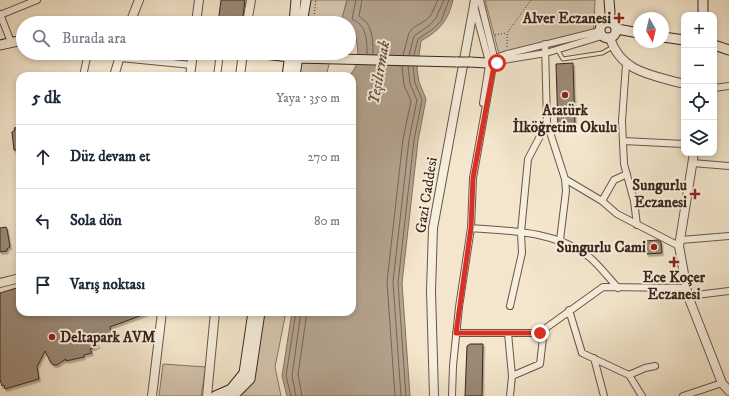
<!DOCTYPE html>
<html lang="tr">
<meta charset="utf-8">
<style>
body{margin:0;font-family:"IM FELL DW Pica",serif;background:#f6f6f7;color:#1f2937}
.controls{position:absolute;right:12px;top:12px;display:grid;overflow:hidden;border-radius:8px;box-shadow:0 2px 6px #0003}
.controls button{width:36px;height:36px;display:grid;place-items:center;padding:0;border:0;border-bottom:1px solid #e0e1e3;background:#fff;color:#1f2937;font:20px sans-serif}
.compass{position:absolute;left:633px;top:12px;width:36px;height:36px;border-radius:50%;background:#fff;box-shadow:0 2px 6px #0003;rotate:172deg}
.stop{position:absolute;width:12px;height:12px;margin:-9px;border:3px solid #d93025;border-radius:50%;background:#fff}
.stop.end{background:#d93025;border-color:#fff;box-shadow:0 1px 4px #0008}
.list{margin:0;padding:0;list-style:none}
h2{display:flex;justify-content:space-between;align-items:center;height:52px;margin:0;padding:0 16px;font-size:17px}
h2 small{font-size:13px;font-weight:400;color:#747a83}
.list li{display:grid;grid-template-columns:26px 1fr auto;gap:12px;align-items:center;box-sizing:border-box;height:64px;padding:0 16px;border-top:1px solid #e0e1e3}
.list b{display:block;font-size:15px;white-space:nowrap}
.list em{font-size:13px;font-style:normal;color:#747a83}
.icon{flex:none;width:22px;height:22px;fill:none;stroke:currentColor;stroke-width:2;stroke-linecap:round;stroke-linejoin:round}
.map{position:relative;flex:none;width:729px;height:396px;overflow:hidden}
.search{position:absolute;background:#fff;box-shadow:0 2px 6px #0003;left:16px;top:16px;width:340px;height:44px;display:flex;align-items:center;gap:10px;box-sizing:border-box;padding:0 14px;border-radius:22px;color:#747a83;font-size:15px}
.panel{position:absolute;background:#fff;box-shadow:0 2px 6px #0003;left:16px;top:72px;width:340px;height:244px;border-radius:12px}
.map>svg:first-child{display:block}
.green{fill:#d4c5ae;stroke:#887565}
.water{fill:#b4a490;stroke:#847162}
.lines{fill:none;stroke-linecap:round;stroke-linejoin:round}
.shore{stroke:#786456;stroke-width:1}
.building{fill:#9b8978;stroke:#3b251c;filter:url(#shadow)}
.service-casing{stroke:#695548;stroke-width:5}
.minor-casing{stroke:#695548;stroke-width:8}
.tertiary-casing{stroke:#695548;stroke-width:10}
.secondary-casing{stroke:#3b251c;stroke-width:11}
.path{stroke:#3b251c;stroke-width:1;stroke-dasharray:1 2;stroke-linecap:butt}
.service{stroke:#f7efde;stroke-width:3}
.minor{stroke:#f7efde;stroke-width:6}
.tertiary{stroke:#f7efde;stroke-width:8}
.secondary{stroke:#f7efde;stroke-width:9}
.secondary-bridge-casing{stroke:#3b251c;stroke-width:11;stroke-linecap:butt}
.secondary-bridge{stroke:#f7efde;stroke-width:9}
.route{stroke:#d93025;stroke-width:5}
.poi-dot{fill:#8f2418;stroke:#f7efde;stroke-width:1.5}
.labels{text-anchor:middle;stroke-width:4;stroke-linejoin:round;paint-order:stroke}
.poi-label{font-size:15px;font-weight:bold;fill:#3b251c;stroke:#f7efde;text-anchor:end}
.street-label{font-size:15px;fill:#3b251c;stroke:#f7efde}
.water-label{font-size:16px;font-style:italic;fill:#655145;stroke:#f7efde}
</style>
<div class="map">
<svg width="729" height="396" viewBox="0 0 729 396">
<defs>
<filter id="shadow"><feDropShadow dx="1.5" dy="2.5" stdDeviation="0" flood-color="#0004"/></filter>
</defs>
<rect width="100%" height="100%" fill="#f3e6cc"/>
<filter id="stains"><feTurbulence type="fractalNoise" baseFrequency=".005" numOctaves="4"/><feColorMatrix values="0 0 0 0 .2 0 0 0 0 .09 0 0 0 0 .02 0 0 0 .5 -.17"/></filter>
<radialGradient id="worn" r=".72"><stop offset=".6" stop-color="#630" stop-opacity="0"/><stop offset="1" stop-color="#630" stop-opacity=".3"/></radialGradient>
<!-- green -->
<path class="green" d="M309,0H347L341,23H305Z
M485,0H595L593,40L499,54Z
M301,53H332L326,76H297Z
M259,312H286L275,367L281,396H238L245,392Z
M163,364L206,367L201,396H159Z"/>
<!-- water -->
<path class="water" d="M347,0H453C448,21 440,30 421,41L417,69L419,82L426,99L418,141L402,283L410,396H287L282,376L292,312H352V76H349C361,64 358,48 355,32L349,28V23L341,22Z"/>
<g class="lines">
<!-- shore -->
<path class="shore" d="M356,0L352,19C355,21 360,23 362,27C367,34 367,46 367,54
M362,0L359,16C361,18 364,20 366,22C373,30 373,45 373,54
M403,55L409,33L413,28L426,20L431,15L438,0
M409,55L414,36L430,25L436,18L444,0
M414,55L418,39L433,29L441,21L449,0
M291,396L286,376L296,312
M296,396L292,376L301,312
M302,396L298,375L307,312
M395,396L387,282L403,139L411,101L404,85L402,66
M401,396L393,282L409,140L417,100L410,84L408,66
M406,396L398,283L414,140L422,100L415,83L413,66"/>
</g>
<!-- building -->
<path class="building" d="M221,0H245L242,23H218Z
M573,63L575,127L558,128L556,64Z
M20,127V150H14L12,132L15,130L14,128Z
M6,227L7,229L10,247L7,249V251L0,252V228Z
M658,240L661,242L662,253L647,254L646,241Z
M20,287V312H148V313L110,327L112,334L96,339L98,346L90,349L92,353L84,355V357L66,361V359L57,365H54L51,363L45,351L37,367L39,379L5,389L4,385L2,386L0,380V293Z
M470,344H483L482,396H465L467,346Z"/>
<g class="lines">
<defs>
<path id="service" d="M557,49L563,59L602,53L613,47"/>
<path id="minor" d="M480,0L494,57
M474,6L488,58
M0,14L11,42
M0,15L37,0
M120,58L192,65
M495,58L507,54L600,31
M497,61L546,53L602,36
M626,64L622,121L624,164L634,201L637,225
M83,76L88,53
M217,76L220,53
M714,88L729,86
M483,103L489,65
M547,123L565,179L566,191L560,240
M623,141L684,144
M692,163L729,166
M565,179L602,201L617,214L679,246
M602,201L614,180L627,174
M471,228C512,231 554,231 588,256C598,264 609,278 618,288
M681,240L729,236
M688,296L729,291
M510,306L522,253L521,232L528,159L547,123L545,44
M569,310L582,353L629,375L642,396
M456,333H539L603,287L686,288
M508,333L512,376L510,396
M594,358L604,396
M629,375L645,368L655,366
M512,376L540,364L544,329
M452,396L453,366L459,307L471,228L473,178L493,66
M683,396L722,383"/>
<path id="tertiary" d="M130,23L139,0
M196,23L199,0
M247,23L251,0
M610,38C621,73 653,75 684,84
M114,76L121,53
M190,76L193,53
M240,76L243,53
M694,153L679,246L688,296L722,383L729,391
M0,283L20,278
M152,396L162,312
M207,396L215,312
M434,396L431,291L433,228L475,0"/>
<path id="secondary" d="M609,0L610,12L609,22
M703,0V15
M600 30a8 8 0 1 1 16 0a8 8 0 1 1-16 0Z
M294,23L296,0
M302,23L306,0
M617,29L639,33
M663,37L684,40
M0,45L23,40
M714,45L729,50
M255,53L290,57L293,60L297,58L458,62
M470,62L487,63
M287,76L290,54
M295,76L298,56
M215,396L231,389L244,373L253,312
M228,396L237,392L250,379L260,312"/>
</defs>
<!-- service casing -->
<use href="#service" class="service-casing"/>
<!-- minor casing -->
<use href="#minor" class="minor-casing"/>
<!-- tertiary casing -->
<use href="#tertiary" class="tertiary-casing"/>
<!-- secondary casing -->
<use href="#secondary" class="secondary-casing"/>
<!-- path -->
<path class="path" d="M313,23L316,0
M495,35L506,33
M507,47V33L531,0"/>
<!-- service -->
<use href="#service" class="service"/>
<!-- minor -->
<use href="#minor" class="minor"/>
<!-- tertiary -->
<use href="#tertiary" class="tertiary"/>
<!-- secondary -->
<use href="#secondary" class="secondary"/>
<defs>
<path id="secondary-bridge" d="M458,62H470"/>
</defs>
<!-- secondary-bridge casing -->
<use href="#secondary-bridge" class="secondary-bridge-casing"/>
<!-- secondary-bridge -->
<use href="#secondary-bridge" class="secondary-bridge"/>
</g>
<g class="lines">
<!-- route -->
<path class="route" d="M497,63L494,66L473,178L471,228L456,333H540"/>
</g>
<!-- markers -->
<g class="poi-dot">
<path d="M617 12h4v4h4v4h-4v4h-4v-4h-4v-4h4z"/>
<circle cx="565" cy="95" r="4"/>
<path d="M693 188h4v4h4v4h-4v4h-4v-4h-4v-4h4z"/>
<circle cx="654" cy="247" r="4"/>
<path d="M672 256h4v4h4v4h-4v4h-4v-4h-4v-4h4z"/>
<circle cx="52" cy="337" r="4"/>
</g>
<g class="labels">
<!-- poi labels -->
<g class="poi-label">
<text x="611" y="23">Alver Eczanesi</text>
<text x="565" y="115" text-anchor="middle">Atatürk<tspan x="565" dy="17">İlköğretim Okulu</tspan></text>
<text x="687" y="190">Sungurlu<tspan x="687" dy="17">Eczanesi</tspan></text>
<text x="646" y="252">Sungurlu Cami</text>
<text x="674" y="282" text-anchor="middle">Ece Koçer<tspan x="674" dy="17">Eczanesi</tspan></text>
<text x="60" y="342" text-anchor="start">Deltapark AVM</text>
</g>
<!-- street labels -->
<g class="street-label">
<text transform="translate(426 195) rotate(-81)" y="5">Gazi Caddesi</text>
</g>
<!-- water labels -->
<g class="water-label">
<text transform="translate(378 72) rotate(-80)" y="6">Yeşilırmak</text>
</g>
</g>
<rect width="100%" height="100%" filter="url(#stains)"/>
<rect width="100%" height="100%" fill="url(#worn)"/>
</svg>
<div class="controls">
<button>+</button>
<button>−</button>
<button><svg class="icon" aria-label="locate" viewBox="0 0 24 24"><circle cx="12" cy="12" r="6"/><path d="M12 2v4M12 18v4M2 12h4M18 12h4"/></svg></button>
<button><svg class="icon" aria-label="layers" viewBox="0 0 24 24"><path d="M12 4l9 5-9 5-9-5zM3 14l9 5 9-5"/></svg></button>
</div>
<svg class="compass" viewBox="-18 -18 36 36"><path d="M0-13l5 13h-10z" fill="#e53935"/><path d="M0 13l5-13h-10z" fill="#747a83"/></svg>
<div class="stop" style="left:497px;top:63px"></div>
<div class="stop end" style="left:540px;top:333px"></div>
<div class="search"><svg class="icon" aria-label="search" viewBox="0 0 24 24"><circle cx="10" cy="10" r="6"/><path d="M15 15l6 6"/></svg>Burada ara</div>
<section class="panel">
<h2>5 dk<small>Yaya · 350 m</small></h2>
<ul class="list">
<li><svg class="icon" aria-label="ahead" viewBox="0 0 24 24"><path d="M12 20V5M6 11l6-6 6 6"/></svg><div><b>Düz devam et</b></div><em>270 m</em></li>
<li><svg class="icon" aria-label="left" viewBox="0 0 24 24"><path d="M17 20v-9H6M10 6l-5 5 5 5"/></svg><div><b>Sola dön</b></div><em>80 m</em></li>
<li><svg class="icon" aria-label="arrive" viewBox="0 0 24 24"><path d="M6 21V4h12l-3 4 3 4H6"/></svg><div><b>Varış noktası</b></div></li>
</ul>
</section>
</div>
